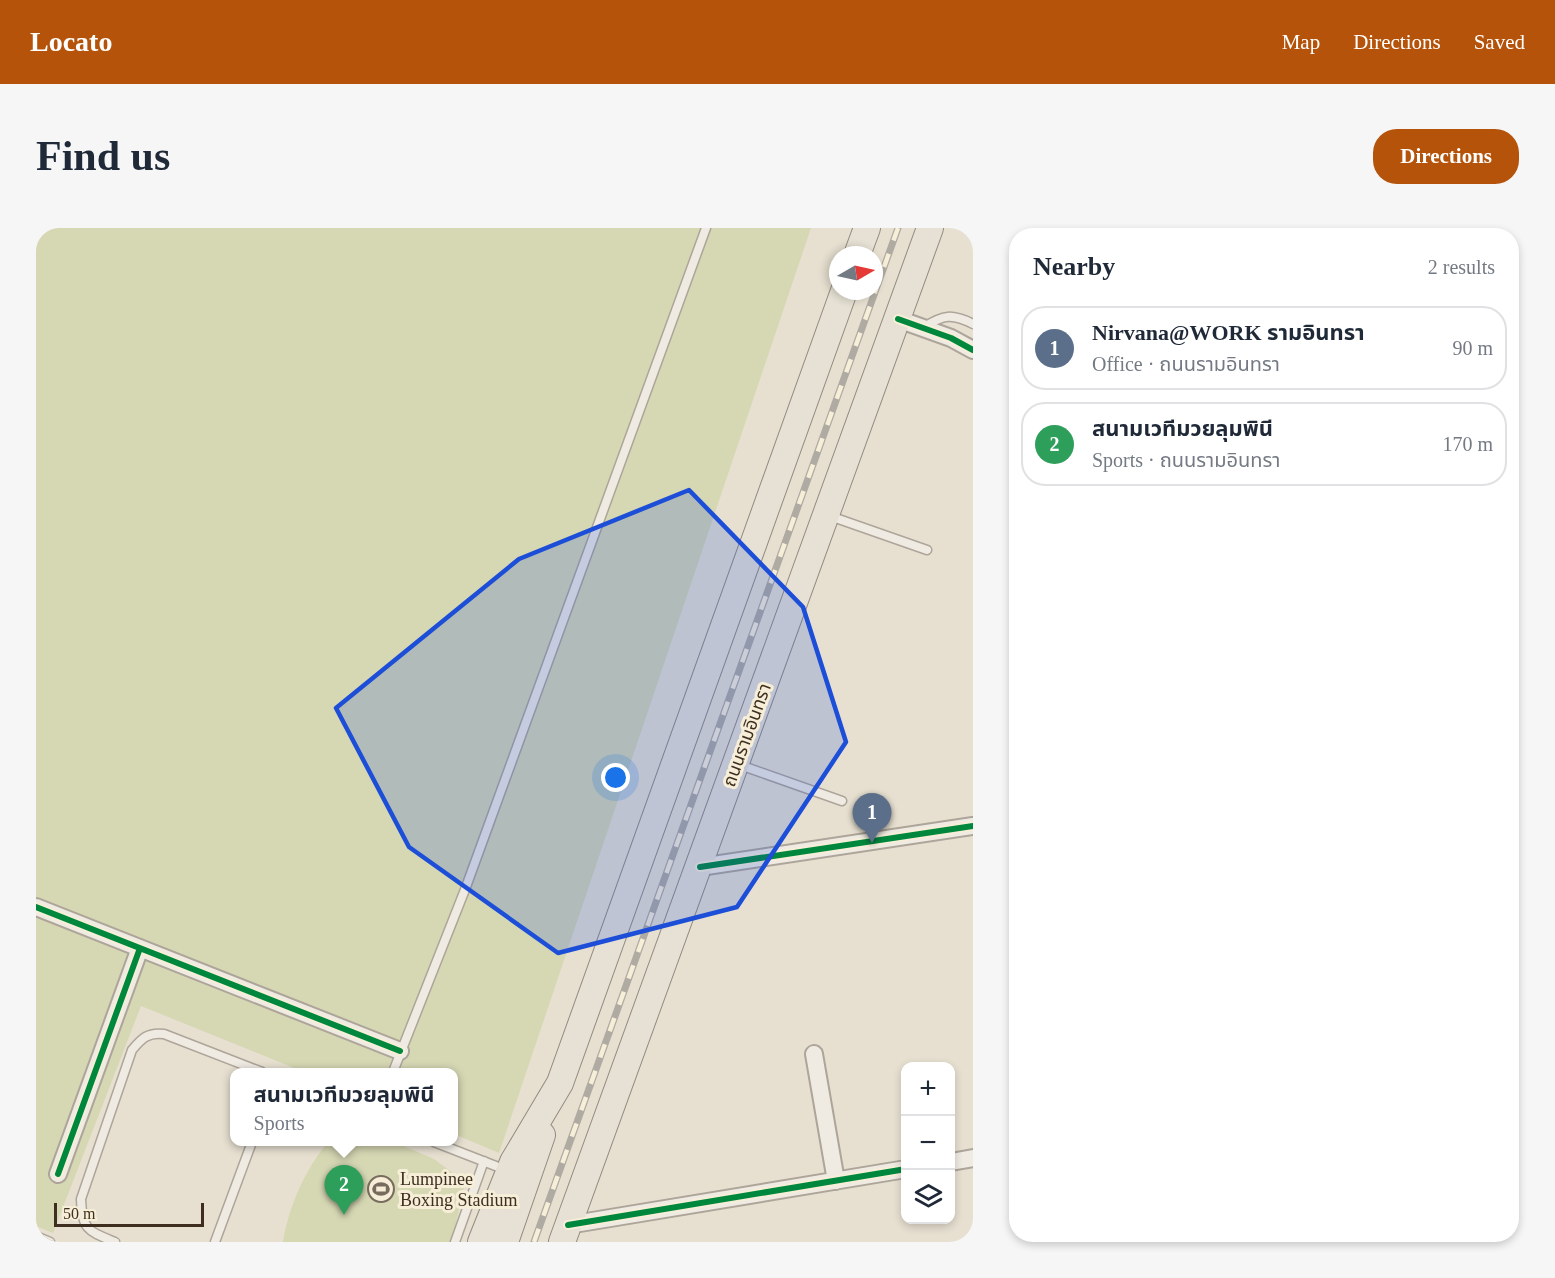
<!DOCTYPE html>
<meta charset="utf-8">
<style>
body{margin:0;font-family:"Times New Roman","Noto Sans Thai",serif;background:#f6f6f7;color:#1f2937}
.controls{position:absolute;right:18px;bottom:18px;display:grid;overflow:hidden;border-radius:12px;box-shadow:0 3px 9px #0003}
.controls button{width:54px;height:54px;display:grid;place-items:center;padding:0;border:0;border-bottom:2px solid #e0e1e3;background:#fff;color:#1f2937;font:30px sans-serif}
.compass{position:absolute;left:793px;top:18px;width:54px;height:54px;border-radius:50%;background:#fff;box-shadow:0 3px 9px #0003;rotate:81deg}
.scale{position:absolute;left:18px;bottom:15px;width:150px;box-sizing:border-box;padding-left:6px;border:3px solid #3d2e20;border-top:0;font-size:16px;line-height:21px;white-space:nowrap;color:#3d2e20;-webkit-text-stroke:4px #f7eed8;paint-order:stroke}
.you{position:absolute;left:580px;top:550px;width:21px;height:21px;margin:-15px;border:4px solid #fff;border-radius:50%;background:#1a73e8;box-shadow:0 0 0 9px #1a73e833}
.badge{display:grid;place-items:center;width:39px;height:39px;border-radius:50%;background:#b45309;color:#fff;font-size:20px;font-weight:700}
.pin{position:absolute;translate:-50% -50px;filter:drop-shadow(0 2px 3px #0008)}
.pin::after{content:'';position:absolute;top:32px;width:21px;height:18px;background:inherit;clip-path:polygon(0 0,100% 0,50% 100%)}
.popup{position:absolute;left:194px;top:840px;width:228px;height:78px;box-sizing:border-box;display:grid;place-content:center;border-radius:12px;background:#fff;filter:drop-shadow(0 2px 4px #0005);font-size:20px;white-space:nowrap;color:#747a83}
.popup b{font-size:22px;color:#1f2937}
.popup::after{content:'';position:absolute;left:50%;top:100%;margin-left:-12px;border:12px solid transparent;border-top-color:#fff}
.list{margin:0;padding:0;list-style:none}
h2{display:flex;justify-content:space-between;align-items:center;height:78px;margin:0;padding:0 24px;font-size:26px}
h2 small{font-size:20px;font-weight:400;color:#747a83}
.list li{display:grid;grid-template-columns:39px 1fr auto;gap:18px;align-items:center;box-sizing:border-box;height:84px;margin:0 12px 12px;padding:0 12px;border:2px solid #e0e1e3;border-radius:24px}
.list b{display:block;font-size:22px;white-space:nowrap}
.list p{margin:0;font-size:20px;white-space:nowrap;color:#747a83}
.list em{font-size:20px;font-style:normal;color:#747a83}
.icon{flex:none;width:33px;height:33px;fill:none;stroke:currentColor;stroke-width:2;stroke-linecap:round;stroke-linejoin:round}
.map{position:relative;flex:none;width:937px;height:1014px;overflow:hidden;border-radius:24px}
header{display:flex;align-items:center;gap:36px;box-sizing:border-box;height:84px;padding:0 30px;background:#b45309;color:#fff}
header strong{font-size:28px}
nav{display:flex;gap:33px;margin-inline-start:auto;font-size:21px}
.intro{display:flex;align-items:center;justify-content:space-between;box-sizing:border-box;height:144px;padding:0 36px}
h1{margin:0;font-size:42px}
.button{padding:15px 27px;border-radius:24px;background:#b45309;color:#fff;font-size:21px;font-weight:700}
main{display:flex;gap:36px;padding:0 36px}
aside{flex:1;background:#fff;border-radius:24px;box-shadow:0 3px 9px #0003}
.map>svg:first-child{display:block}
.green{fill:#d6d7b3}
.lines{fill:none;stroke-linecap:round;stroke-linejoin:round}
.lane-casing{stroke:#ada599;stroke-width:11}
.street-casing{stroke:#ada599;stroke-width:20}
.primary-casing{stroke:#928b80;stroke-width:28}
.lane{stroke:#efebe3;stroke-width:8}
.street{stroke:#efebe3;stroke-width:16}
.primary{stroke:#e6e1d4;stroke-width:26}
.rail-casing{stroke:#afaaa2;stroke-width:7}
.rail{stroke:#f7eed8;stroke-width:4.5;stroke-dasharray:14;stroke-linecap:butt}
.cycleway-casing{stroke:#f7eed8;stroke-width:10}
.cycleway{stroke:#00873e;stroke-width:6}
.marked{fill:#1d4ed8;fill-opacity:0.2;stroke:#1d4ed8;stroke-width:4.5;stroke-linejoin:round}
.labels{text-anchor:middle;stroke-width:6;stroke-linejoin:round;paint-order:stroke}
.street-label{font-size:18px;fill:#3d2e20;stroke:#f7eed8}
.poi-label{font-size:18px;fill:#3d2e20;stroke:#f7eed8;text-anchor:start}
</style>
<header>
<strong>Locato</strong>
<nav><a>Map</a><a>Directions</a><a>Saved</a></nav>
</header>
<div class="intro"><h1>Find us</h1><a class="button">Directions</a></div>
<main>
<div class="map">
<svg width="937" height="1014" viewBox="0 0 937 1014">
<rect width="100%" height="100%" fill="#e7e0d1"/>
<!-- green -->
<path class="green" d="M0,0H775L463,925L418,906V844H268L105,778L17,1005L0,998Z
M292,914H358L398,931L429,954L416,1014H247C253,977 269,942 292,914Z"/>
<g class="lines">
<defs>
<path id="lane" d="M888,99C907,87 916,85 937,96
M791,287L891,322
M701,536L806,573
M357,844L430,659L670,0
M398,914L470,942
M0,1008L14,1014
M79,1014C52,1003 46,1002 45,971L96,822C106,810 112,804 128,806L226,844
M179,1014L216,914
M419,1014L448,933"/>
<path id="street" d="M862,91L915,110L937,122
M664,639L937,598
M0,679L364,823
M778,826L800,953
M915,934L937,930
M22,946L104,720
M532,997L870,941"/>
<path id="primary" d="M821,27L831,0
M445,1014L477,934L524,855L808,63
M469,1014L506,907
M526,1014L894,0"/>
</defs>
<!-- lane casing -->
<use href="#lane" class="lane-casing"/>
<!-- street casing -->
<use href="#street" class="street-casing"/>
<!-- primary casing -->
<use href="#primary" class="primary-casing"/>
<!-- lane -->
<use href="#lane" class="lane"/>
<!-- street -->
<use href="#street" class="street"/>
<!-- primary -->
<use href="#primary" class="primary"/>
<defs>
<path id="rail" d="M498,1014L862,0"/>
</defs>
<!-- rail casing -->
<use href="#rail" class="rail-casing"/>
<!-- rail -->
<use href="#rail" class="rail"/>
<defs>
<path id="cycleway" d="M862,91L915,110L937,122
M664,639L937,598
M0,679L364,823
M22,946L104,720
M532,997L870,941"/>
</defs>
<!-- cycleway casing -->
<use href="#cycleway" class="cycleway-casing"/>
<!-- cycleway -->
<use href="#cycleway" class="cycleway"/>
</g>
<!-- marked area -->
<path class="marked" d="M653,262L767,379L810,514L701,679L522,725L373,619L300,480L483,331Z"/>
<!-- icons -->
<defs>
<symbol id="stadium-ring" viewBox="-11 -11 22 22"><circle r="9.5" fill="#f7eed8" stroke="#786c5e" stroke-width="1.5"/><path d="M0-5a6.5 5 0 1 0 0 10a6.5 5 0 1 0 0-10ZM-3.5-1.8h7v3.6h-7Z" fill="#786c5e"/></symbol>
</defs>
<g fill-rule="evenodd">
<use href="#stadium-ring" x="330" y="946" width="30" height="30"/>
</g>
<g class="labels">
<!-- street labels -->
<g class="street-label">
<text transform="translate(711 507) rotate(-70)" y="6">ถนนรามอินทรา</text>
</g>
<!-- poi labels -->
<g class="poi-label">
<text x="364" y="957">Lumpinee<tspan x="364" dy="21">Boxing Stadium</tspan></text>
</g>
</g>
</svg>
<div class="controls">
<button>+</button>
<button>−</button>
<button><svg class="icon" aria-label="layers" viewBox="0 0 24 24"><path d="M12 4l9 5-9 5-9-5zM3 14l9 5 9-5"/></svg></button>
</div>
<svg class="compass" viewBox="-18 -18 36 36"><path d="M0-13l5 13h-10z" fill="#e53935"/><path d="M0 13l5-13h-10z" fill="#747a83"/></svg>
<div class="scale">50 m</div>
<div class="you"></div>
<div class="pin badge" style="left:836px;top:615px;background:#5c6f8a">1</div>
<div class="pin badge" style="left:308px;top:987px;background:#2e9e5b">2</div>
<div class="popup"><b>สนามเวทีมวยลุมพินี</b>Sports</div>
</div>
<aside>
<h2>Nearby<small>2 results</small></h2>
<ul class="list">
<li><span class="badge" style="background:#5c6f8a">1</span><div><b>Nirvana@WORK รามอินทรา</b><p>Office · ถนนรามอินทรา</p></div><em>90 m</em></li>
<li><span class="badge" style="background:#2e9e5b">2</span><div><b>สนามเวทีมวยลุมพินี</b><p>Sports · ถนนรามอินทรา</p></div><em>170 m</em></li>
</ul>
</aside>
</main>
